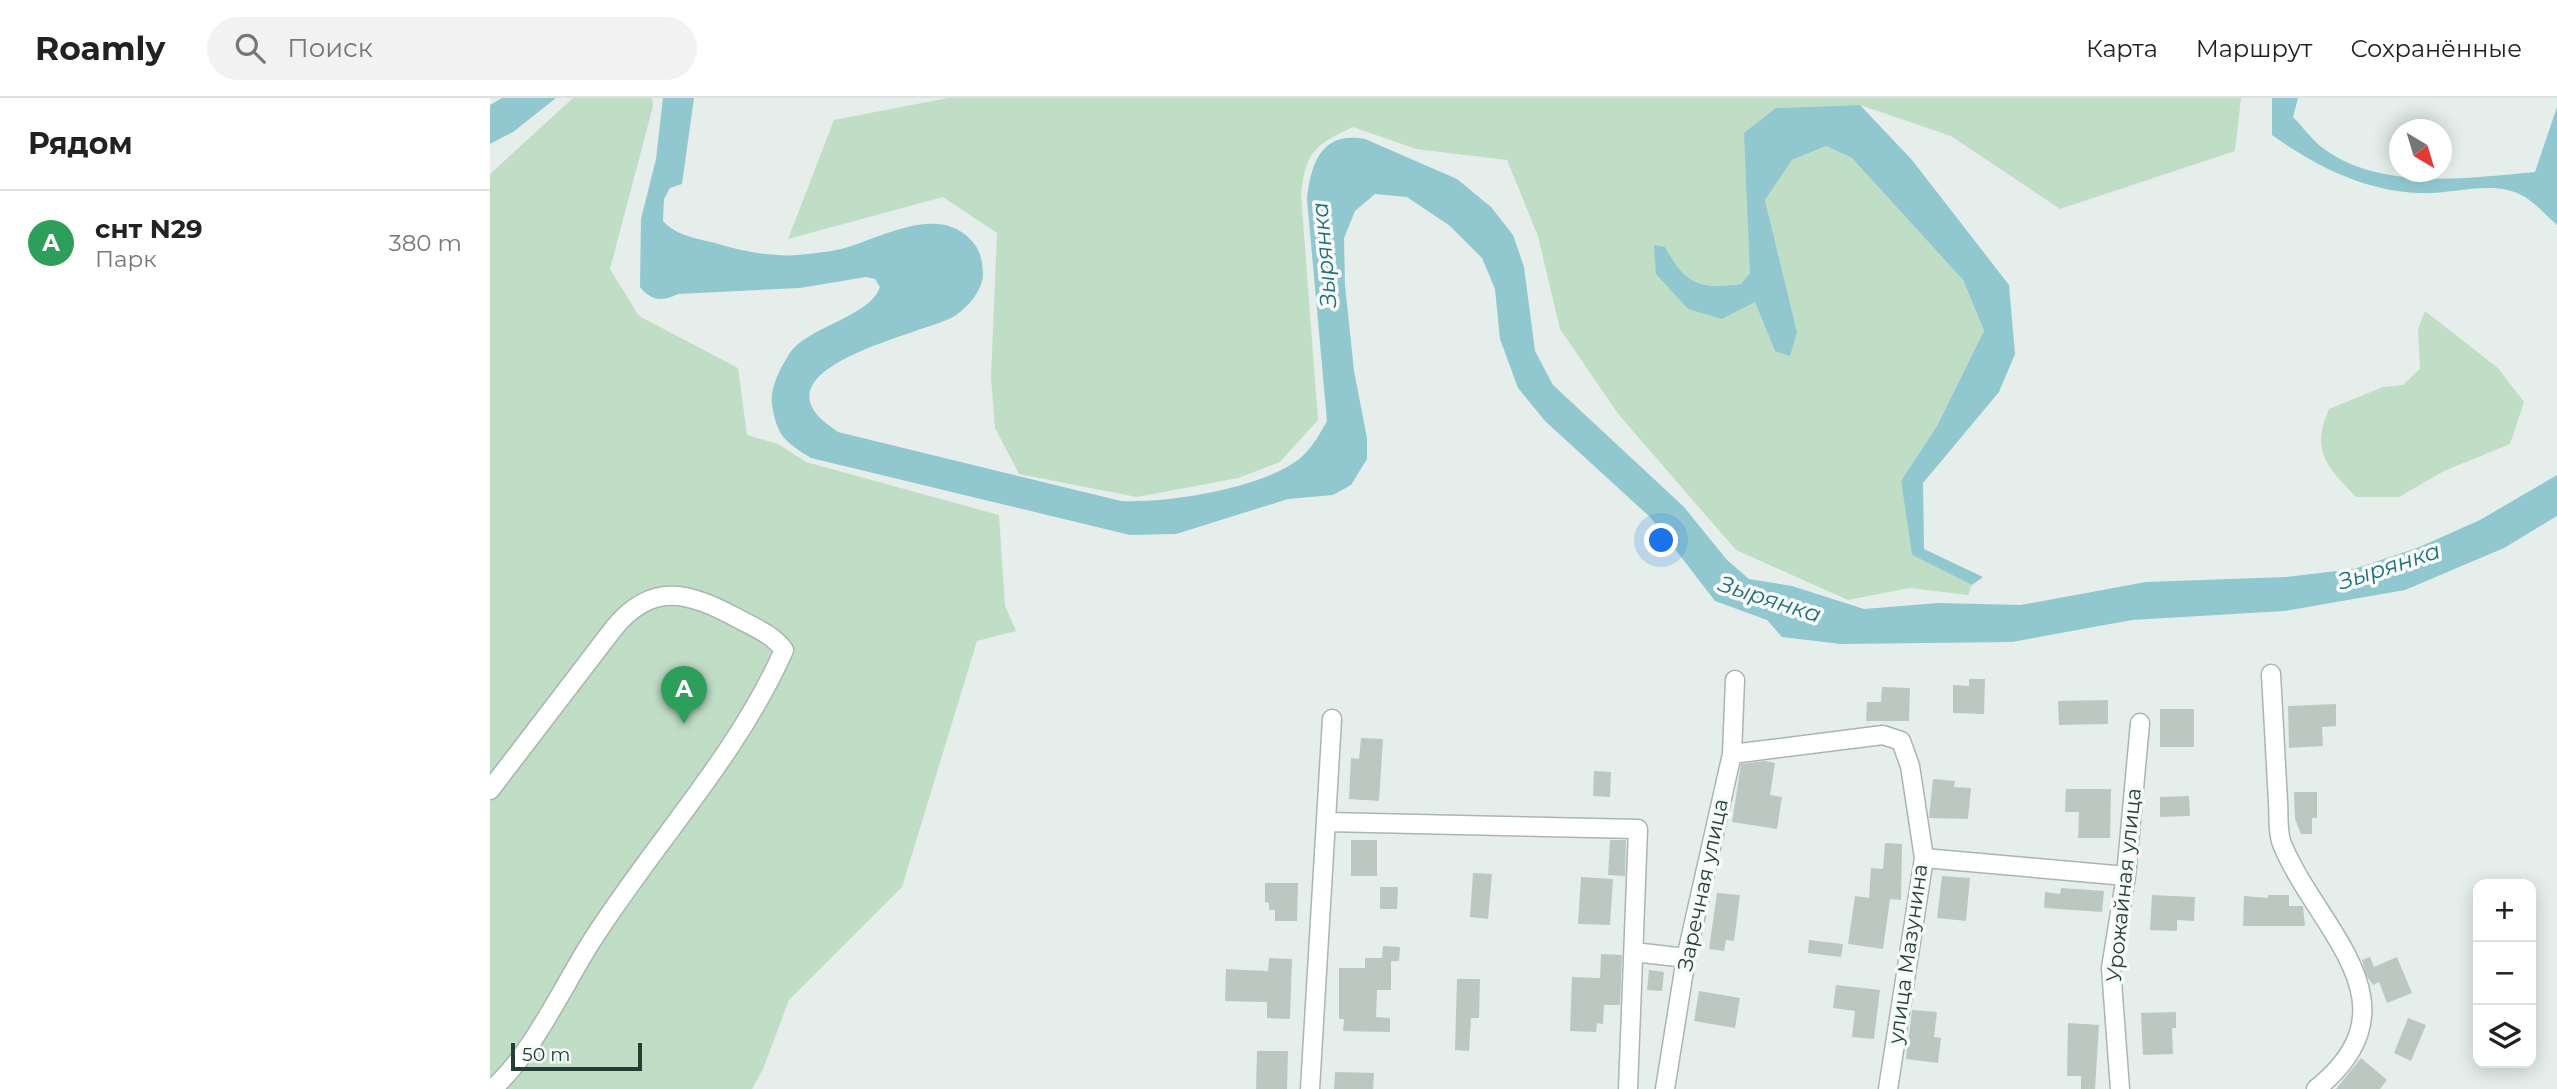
<!DOCTYPE html>
<html lang="ru">
<meta charset="utf-8">
<style>
body{margin:0;font-family:Montserrat,sans-serif;background:#f2f2f2;color:#222}
.controls{position:absolute;right:21px;bottom:21px;display:grid;overflow:hidden;border-radius:14px;box-shadow:0 4px 18px #0003}
.controls button{width:63px;height:63px;display:grid;place-items:center;padding:0;border:0;border-bottom:2px solid #e0e0e0;background:#fff;color:#222;font:35px sans-serif}
.compass{position:absolute;left:1899px;top:21px;width:63px;height:63px;border-radius:50%;background:#fff;box-shadow:0 4px 18px #0003;rotate:142deg}
.scale{position:absolute;left:21px;bottom:18px;width:131px;box-sizing:border-box;padding-left:7px;border:4px solid #253f37;border-top:0;font-size:19px;line-height:24px;white-space:nowrap;color:#253f37;-webkit-text-stroke:5px #f6faf8;paint-order:stroke}
.you{position:absolute;left:1172px;top:443px;width:24px;height:24px;margin:-18px;border:5px solid #fff;border-radius:50%;background:#1a73e8;box-shadow:0 0 0 10px #1a73e833}
.badge{display:grid;place-items:center;width:46px;height:46px;border-radius:50%;background:#7c4d41;color:#fff;font-size:23px;font-weight:700}
.pin{position:absolute;translate:-50% -58px;filter:drop-shadow(0 2px 4px #0008)}
.pin::after{content:'';position:absolute;top:37px;width:24px;height:21px;background:inherit;clip-path:polygon(0 0,100% 0,50% 100%)}
.list{margin:0;padding:0;list-style:none}
h2{display:flex;justify-content:space-between;align-items:center;height:91px;margin:0;padding:0 28px;font-size:30px}
h2 small{font-size:23px;font-weight:400;color:#767676}
.list li{display:grid;grid-template-columns:46px 1fr auto;gap:21px;align-items:center;box-sizing:border-box;height:105px;padding:0 28px;border-top:2px solid #e0e0e0}
.list b{display:block;font-size:26px;white-space:nowrap}
.list p{margin:0;font-size:23px;white-space:nowrap;color:#767676}
.list em{font-size:23px;font-style:normal;color:#767676}
.icon{flex:none;width:38px;height:38px;fill:none;stroke:currentColor;stroke-width:2;stroke-linecap:round;stroke-linejoin:round}
.map{position:relative;flex:none;width:2067px;height:991px;overflow:hidden}
header{display:flex;align-items:center;gap:42px;box-sizing:border-box;height:98px;padding:0 35px;background:#fff;border-bottom:2px solid #e0e0e0}
header strong{font-size:33px}
nav{display:flex;gap:38px;margin-inline-start:auto;font-size:24px}
.search{width:490px;height:63px;background:#f2f2f2;display:flex;align-items:center;gap:18px;box-sizing:border-box;padding:0 24px;border-radius:38px;color:#767676;font-size:26px}
main{display:flex}
aside{flex:1;background:#fff}
.map>svg:first-child{display:block}
.green{fill:#c0ddc6}
.water{fill:#91c8cf}
.building{fill:#bbc8c2}
.lines{fill:none;stroke-linecap:round;stroke-linejoin:round}
.minor-casing{stroke:#a8b6b1;stroke-width:21}
.minor{stroke:#fff;stroke-width:18}
.labels{text-anchor:middle;stroke-width:7;stroke-linejoin:round;paint-order:stroke}
.street-label{font-size:21px;fill:#253f37;stroke:#f6faf8}
.water-label{font-size:23px;font-style:italic;fill:#216d79;stroke:#f6faf8}
</style>
<header>
<strong>Roamly</strong>
<div class="search"><svg class="icon" aria-label="search" viewBox="0 0 24 24"><circle cx="10" cy="10" r="6"/><path d="M15 15l6 6"/></svg>Поиск</div>
<nav><a>Карта</a><a>Маршрут</a><a>Сохранённые</a></nav>
</header>
<main>
<aside>
<h2>Рядом<small></small></h2>
<ul class="list">
<li><span class="badge" style="background:#2e9e5b">A</span><div><b>снт N29</b><p>Парк</p></div><em>380 m</em></li>
</ul>
</aside>
<div class="map">
<svg width="2067" height="991" viewBox="0 0 2067 991">
<rect width="100%" height="100%" fill="#e5eeea"/>
<!-- green -->
<path class="green" d="M83,0H162L163,8L120,171L149,218L248,270L257,337L288,346L316,364L509,417L515,508L526,533L487,543L412,789L299,902L273,971L262,991H0V76Z
M458,0H1751L1745,53L1570,111L1461,38L1370,7L1286,10L1260,147V175L1251,186C1209,190 1196,188 1175,149L1166,176L1232,221L1265,203L1285,253L1307,234L1275,102L1302,62L1336,48L1362,60L1473,182L1494,234L1447,328L1411,383L1422,457L1482,487L1478,497L1419,490L1358,502L1246,452L1129,317L1070,231L1048,138L1017,62L926,51L863,29C825,47 816,53 811,96L828,322L790,364L748,380L647,399L529,376L505,330L501,280L507,135L453,99L298,141L344,22Z
M1935,213L2008,270L2034,304L2020,346L1954,373L1909,399H1866C1838,370 1820,353 1839,311L1893,289L1913,287L1930,271L1928,231Z"/>
<!-- water -->
<path class="water" d="M12,0H66L23,34L0,46V7Z
M173,0H204L192,86L180,90L174,101L173,123C187,138 205,140 225,145C252,153 280,159 308,157C324,155 341,154 355,150C393,139 447,107 480,141C490,151 492,161 493,174C494,192 476,212 461,220C433,234 299,263 322,309C327,320 339,327 348,334L631,403C680,405 768,391 808,362C820,353 830,336 837,323L817,101C821,64 832,33 875,41L967,81L1001,109L1023,137L1034,169L1045,253L1063,287L1194,409L1237,462L1259,481L1302,488L1374,511L1448,505L1531,507L1656,484L1796,479L1864,471L1927,450L1990,422L2067,377V418L2014,450L1915,492L1794,513L1642,522L1522,544L1351,546L1292,539L1277,522L1225,503L1161,420L1055,323L1028,290L1010,241L1005,191L992,160L960,128L917,99L885,96L865,113L854,140L855,187L864,273L877,340V361L861,387L843,397L798,401L686,436L640,437L321,360C295,344 287,338 282,307C280,295 286,280 291,270C295,264 298,256 303,251C323,228 381,217 390,189L385,181L376,179L310,190L188,196C171,204 162,203 150,189L151,121L166,61Z
M1782,0H1808L1803,19C1812,28 1820,39 1829,47C1886,94 1978,80 2045,74L2067,9V127C2057,118 2046,106 2035,99C2005,80 1962,97 1929,95C1875,93 1825,68 1782,37Z
M1370,7L1422,62L1519,187L1525,256L1509,294L1433,385L1434,451L1493,479L1482,487L1422,457L1411,383L1447,328L1494,233L1473,182L1362,60L1336,48L1302,62L1275,102L1307,234L1300,258L1285,253L1265,204L1232,221L1198,211L1166,176L1164,147L1175,149C1196,187 1209,191 1251,186L1260,175L1254,35L1286,10Z"/>
<!-- building -->
<path class="building" d="M1479,581H1495L1494,616L1463,615V587L1479,588Z
M1392,589L1420,590L1419,623H1376L1377,604H1391Z
M1618,602V626L1569,627L1568,603Z
M1846,606V628L1832,629L1833,648L1799,650L1798,608Z
M1670,611H1704V649H1670Z
M871,640L893,641L889,703L859,701L861,660L869,661Z
M1275,663L1285,665L1280,697L1292,699L1287,731L1242,724L1251,666Z
M1104,673L1121,674L1120,699L1103,698Z
M1443,681L1465,683L1464,689L1481,690L1478,721L1439,720Z
M1576,691H1621L1620,740H1588L1589,714H1575Z
M1804,694H1827V720H1822V736H1811L1805,721Z
M1699,698L1700,718L1670,719V699Z
M861,742H887V778H861Z
M1120,742H1136L1135,778L1118,777Z
M1395,745L1412,746L1411,802L1400,801L1393,851L1358,846L1365,798L1379,800L1381,770L1393,771Z
M983,775L1002,776L998,821L980,819Z
M1452,778L1480,780L1476,823L1447,820Z
M1091,779L1123,781L1120,827L1088,826Z
M775,785H808L807,823H785V812H779V805L775,804Z
M890,789H908L907,811H890Z
M1571,790L1614,793L1612,814L1554,810L1555,794L1570,796Z
M1227,795L1250,797L1244,843L1236,842L1234,853L1219,851Z
M1662,797L1705,799L1704,823L1687,822V833L1660,832Z
M1778,797H1799V808H1813L1815,828H1753L1754,798L1778,800Z
M1319,842L1353,846L1351,859L1318,855Z
M893,848L910,849L909,863H901V892H887L886,919L900,920V934L853,933L854,921H849V870H875V860H892Z
M1111,856L1132,857L1130,907H1114L1113,926L1107,925L1106,934L1080,933L1082,879L1110,880Z
M1880,859L1884,869L1907,859L1922,895L1897,905L1889,884L1883,887L1876,877L1872,862Z
M779,860L802,861L800,921L777,920V904L735,903L736,871L778,873Z
M1159,872L1174,874L1172,893L1157,892Z
M967,881H990L989,920H981L979,953L965,952Z
M1346,887L1390,892L1384,941L1362,939L1365,913L1343,910Z
M1209,893L1250,900L1245,930L1204,923Z
M1422,912L1447,914L1444,939L1451,940L1448,965L1416,961Z
M1686,914V930H1682L1683,956L1653,957L1651,915Z
M1918,920L1936,927L1921,963L1904,955Z
M1578,925L1609,927L1605,991H1591V978H1577Z
M767,953H798L797,991H766Z
M1871,960L1897,982L1890,991H1846Z
M845,974L884,975L883,991H844Z"/>
<g class="lines">
<defs>
<path id="minor" d="M1781,576C1783,619 1786,661 1788,704C1789,716 1787,734 1792,746C1828,833 1932,906 1826,991
M1242,656L1393,637L1411,643L1420,668L1434,760L1398,991
M0,692L124,530C163,482 200,495 249,521C266,530 283,537 294,552C247,658 165,744 103,841C74,886 42,957 2,991
M837,724L1148,731L1138,991
M1434,760L1636,778
M1144,854L1196,860
M820,991L842,621
M1175,991L1196,860L1242,656L1245,582
M1630,991L1621,870L1636,778L1650,625"/>
</defs>
<!-- minor casing -->
<use href="#minor" class="minor-casing"/>
<!-- minor -->
<use href="#minor" class="minor"/>
</g>
<g class="labels">
<!-- street labels -->
<g class="street-label">
<text transform="translate(1213 787) rotate(-78)" y="7">Заречная улица</text>
<text transform="translate(1634 787) rotate(-84)" y="7">Урожайная улица</text>
<text transform="translate(1418 856) rotate(-82)" y="7">улица Мазунина</text>
</g>
<!-- water labels -->
<g class="water-label">
<text transform="translate(834 157) rotate(-95)" y="8">Зырянка</text>
<text transform="translate(1899 468) rotate(-18)" y="8">Зырянка</text>
<text transform="translate(1280 501) rotate(18)" y="8">Зырянка</text>
</g>
</g>
</svg>
<div class="controls">
<button>+</button>
<button>−</button>
<button><svg class="icon" aria-label="layers" viewBox="0 0 24 24"><path d="M12 4l9 5-9 5-9-5zM3 14l9 5 9-5"/></svg></button>
</div>
<svg class="compass" viewBox="-18 -18 36 36"><path d="M0-13l5 13h-10z" fill="#e53935"/><path d="M0 13l5-13h-10z" fill="#767676"/></svg>
<div class="scale">50 m</div>
<div class="you"></div>
<div class="pin badge" style="left:194px;top:626px;background:#2e9e5b">A</div>
</div>
</main>
